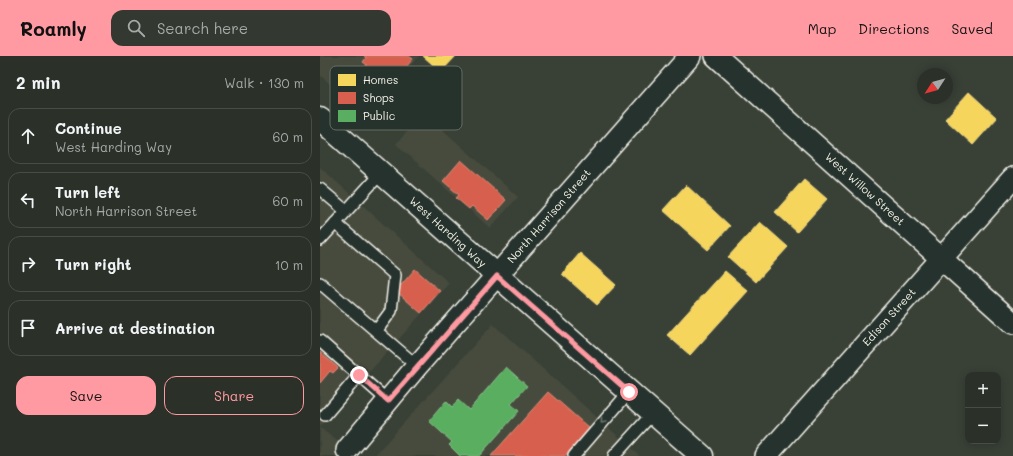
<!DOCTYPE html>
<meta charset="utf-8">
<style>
body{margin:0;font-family:Mali,sans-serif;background:#333931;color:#f1f3f6}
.controls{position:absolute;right:12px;bottom:12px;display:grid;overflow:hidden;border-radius:8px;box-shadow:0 2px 10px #0003}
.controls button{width:36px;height:36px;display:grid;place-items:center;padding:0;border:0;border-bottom:1px solid #474c46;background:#2b3129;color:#f1f3f6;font:20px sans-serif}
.compass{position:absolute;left:597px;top:12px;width:36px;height:36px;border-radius:50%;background:#2b3129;box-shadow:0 2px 10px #0003;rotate:234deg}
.stop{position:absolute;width:12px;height:12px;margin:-9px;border:3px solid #ff9aa2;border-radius:50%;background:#fff}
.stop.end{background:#ff9aa2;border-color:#fff;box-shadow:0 1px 4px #0008}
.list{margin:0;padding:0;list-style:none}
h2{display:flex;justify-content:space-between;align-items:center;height:52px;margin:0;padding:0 16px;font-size:17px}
h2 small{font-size:13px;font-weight:400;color:#a6a9a8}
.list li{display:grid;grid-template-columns:26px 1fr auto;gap:12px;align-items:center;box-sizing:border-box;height:56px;margin:0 8px 8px;padding:0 8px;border:1px solid #474c46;border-radius:12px}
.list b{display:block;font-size:15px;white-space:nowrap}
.list p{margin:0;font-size:13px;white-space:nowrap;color:#a6a9a8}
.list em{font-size:13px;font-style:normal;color:#a6a9a8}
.actions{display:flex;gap:8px;padding:12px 16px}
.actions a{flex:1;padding:9px 0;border:1px solid #ff9aa2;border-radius:12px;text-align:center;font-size:14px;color:#ff9aa2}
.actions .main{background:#ff9aa2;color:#111}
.icon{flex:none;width:22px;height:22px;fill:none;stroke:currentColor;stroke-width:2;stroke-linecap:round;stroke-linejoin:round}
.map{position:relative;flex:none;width:693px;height:400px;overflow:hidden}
header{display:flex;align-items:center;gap:24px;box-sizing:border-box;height:56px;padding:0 20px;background:#ff9aa2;color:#111}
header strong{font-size:19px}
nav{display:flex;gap:22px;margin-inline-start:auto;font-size:14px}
.search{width:280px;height:36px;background:#333931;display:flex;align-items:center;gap:10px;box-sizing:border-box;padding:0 14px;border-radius:12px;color:#a6a9a8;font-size:15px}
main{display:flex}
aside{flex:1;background:#2b3129}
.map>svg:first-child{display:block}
.built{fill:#464b3e}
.homes{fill:#f6d55c;stroke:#f5dd86}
.shops{fill:#d6604d;stroke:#df8c7c}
.public{fill:#5aae61;stroke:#88c28a}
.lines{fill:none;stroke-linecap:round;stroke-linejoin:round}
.lane-casing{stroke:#f4f1e8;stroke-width:14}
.street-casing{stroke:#f4f1e8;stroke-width:24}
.secondary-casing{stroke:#f4f1e8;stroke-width:25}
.lane{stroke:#26332d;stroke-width:11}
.street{stroke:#26332d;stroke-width:21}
.secondary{stroke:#26332d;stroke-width:22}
.oneway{stroke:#6e766e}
.route{stroke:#ff9aa2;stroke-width:5}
.labels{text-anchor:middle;stroke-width:4;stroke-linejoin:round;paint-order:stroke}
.street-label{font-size:11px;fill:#f4f1e8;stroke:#26332d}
.key{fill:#26332d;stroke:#646c65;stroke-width:1}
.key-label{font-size:11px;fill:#f4f1e8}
</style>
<header>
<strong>Roamly</strong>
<div class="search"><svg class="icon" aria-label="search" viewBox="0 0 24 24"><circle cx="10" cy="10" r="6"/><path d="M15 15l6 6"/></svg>Search here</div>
<nav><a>Map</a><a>Directions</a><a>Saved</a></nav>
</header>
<main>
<aside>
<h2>2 min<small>Walk · 130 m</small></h2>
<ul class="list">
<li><svg class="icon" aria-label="ahead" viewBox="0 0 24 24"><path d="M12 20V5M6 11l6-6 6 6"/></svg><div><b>Continue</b><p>West Harding Way</p></div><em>60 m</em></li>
<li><svg class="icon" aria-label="left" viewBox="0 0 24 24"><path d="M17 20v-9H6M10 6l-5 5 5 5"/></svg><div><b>Turn left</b><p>North Harrison Street</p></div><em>60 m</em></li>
<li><svg class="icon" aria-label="right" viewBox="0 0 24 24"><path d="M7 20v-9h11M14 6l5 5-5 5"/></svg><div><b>Turn right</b></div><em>10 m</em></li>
<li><svg class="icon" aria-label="arrive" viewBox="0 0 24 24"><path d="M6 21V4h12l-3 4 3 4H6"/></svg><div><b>Arrive at destination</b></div></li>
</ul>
<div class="actions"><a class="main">Save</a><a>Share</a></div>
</aside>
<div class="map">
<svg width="693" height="400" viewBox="0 0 693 400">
<rect width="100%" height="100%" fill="#394137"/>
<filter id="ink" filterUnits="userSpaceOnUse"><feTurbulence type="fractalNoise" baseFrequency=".025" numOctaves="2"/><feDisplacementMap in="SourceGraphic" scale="8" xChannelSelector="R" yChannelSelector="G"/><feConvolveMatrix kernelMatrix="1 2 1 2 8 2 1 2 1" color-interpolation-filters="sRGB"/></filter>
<g filter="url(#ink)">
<!-- built -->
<path class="built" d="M0,0H99L45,59L0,19Z
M104,57L198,141L170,172L76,88Z
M0,111L129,227L0,371Z
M173,268L320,400H54Z
M0,372L37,400H0Z"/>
<!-- homes -->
<path class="homes" d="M103,0H136L121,16Z
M649,36L677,62L653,89L625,63Z
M484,123L507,143L477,176L455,156Z
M366,129L410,170L388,194L343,154Z
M440,166L468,191L436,226L408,201Z
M260,197L296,229L277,249L242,218Z
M405,215L428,235L370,299L347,279Z"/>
<!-- shops -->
<path class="shops" d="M44,0H89L93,3L46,56L23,36L47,9L43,6L46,2Z
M141,104L186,144L168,164L152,150L149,153L136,142L139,139L123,125Z
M95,213L120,235L101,257L76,235Z
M0,296L18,312L13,317L10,315L0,327Z
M228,336L269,372L245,400H171Z"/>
<!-- public -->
<path class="public" d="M186,311L207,330L191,348L199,355L159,400H140L129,389L132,386L109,365L126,345L132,351L138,344L149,354Z"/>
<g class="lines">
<defs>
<path id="lane" d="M0,133L26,155
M15,167L75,219L71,255L57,274
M0,184L61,117
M0,227L97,310
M0,285L68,345
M5,359L39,319
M254,400L309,336
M294,400L333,357"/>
<path id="street" d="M396,0L693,267
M27,394L97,310L370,0
M446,400L693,122"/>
<path id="secondary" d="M0,63L382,400"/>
</defs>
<!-- lane casing -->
<use href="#lane" class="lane-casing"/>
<!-- street casing -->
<use href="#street" class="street-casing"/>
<!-- secondary casing -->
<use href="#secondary" class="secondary-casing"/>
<!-- lane -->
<use href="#lane" class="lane"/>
<!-- street -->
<use href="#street" class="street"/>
<!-- secondary -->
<use href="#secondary" class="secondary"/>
</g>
<!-- one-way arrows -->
<defs><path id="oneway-chevron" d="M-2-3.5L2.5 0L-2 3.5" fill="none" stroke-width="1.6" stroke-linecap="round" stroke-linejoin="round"/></defs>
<use class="oneway" href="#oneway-chevron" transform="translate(283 365) rotate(130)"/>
</g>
<g class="lines" filter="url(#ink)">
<!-- route -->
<path class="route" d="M39,319L68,345L177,220L309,336"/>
</g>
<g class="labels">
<!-- street labels -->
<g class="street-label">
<text transform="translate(545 133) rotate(42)" y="4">West Willow Street</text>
<text transform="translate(229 160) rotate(-49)" y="4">North Harrison Street</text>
<text transform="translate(128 176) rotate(42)" y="4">West Harding Way</text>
<text transform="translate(569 261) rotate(-48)" y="4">Edison Street</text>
</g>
</g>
<!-- legend -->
<rect x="10" y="10" width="132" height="64" rx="6" class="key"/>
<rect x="18" y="18" width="18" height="12" fill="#f6d55c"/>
<rect x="18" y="36" width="18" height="12" fill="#d6604d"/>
<rect x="18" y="54" width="18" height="12" fill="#5aae61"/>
<g class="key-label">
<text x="43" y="28">Homes</text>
<text x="43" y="46">Shops</text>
<text x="43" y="64">Public</text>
</g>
</svg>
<div class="controls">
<button>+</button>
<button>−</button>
</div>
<svg class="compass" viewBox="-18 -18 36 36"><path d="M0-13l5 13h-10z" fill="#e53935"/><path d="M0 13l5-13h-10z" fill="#a6a9a8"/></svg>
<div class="stop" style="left:309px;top:336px"></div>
<div class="stop end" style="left:39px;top:319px"></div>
</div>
</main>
